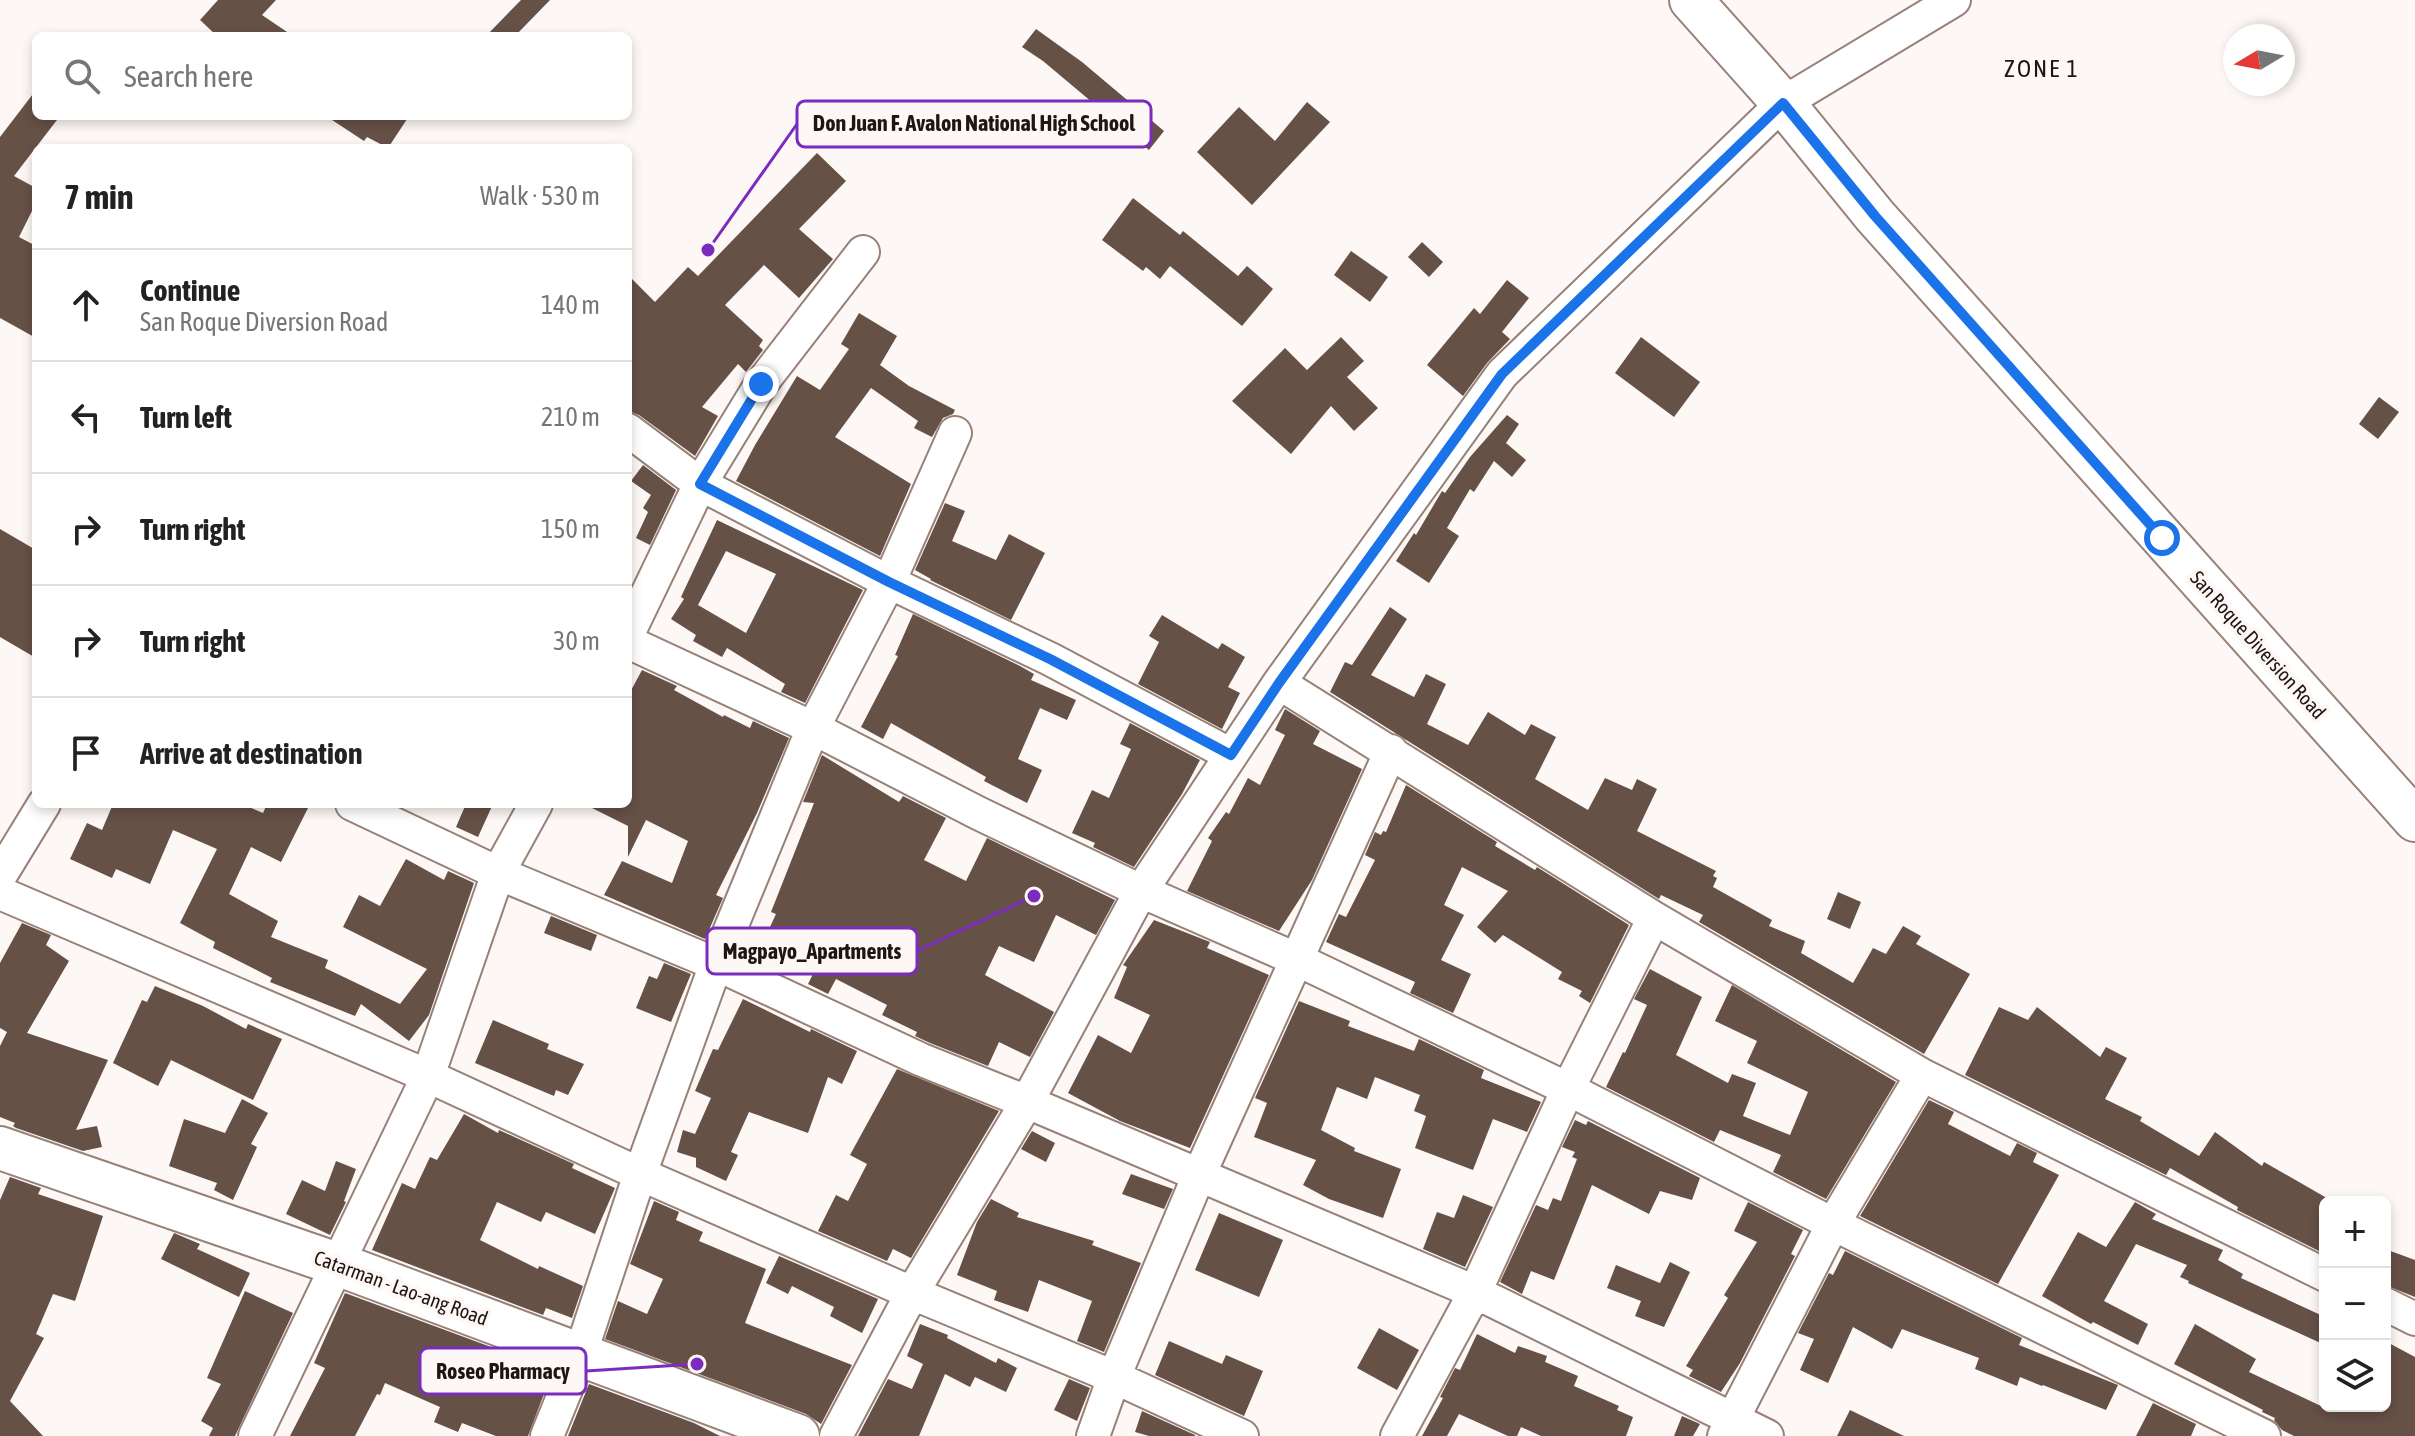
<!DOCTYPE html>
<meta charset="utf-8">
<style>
body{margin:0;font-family:"Asap Condensed",sans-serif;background:#f2f2f2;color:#222}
.controls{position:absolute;right:24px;bottom:24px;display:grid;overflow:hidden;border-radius:12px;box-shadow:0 4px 12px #0003}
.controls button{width:72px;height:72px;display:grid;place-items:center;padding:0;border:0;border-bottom:2px solid #e0e0e0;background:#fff;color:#222;font:40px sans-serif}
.compass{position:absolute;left:2223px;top:24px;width:72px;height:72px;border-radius:50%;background:#fff;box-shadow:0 4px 12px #0003;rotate:260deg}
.stop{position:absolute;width:24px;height:24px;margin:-18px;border:6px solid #1a73e8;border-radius:50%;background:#fff}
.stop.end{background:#1a73e8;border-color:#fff;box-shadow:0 2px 8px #0008}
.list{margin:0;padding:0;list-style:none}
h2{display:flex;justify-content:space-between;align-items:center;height:104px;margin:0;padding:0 32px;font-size:34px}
h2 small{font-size:26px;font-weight:400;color:#767676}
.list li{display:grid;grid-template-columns:52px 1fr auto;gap:24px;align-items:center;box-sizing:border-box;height:112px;padding:0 32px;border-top:2px solid #e0e0e0}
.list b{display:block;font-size:30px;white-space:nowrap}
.list p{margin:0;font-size:26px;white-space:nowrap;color:#767676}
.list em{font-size:26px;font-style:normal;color:#767676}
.icon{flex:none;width:44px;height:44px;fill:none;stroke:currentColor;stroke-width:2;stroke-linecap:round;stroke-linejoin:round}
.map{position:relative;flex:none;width:2415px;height:1436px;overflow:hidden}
.search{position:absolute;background:#fff;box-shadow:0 4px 12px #0003;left:32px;top:32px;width:600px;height:88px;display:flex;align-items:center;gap:20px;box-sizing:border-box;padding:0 28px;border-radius:12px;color:#767676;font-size:30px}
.panel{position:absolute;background:#fff;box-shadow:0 4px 12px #0003;left:32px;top:144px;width:600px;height:664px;border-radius:12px}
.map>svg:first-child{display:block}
.building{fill:#665147;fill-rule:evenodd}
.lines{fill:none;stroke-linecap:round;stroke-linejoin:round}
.minor-casing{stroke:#988176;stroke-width:36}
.major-casing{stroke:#988176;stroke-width:46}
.minor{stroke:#fff;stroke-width:32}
.major{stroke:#fff;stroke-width:42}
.route{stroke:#1a73e8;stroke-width:10}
.labels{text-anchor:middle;stroke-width:8;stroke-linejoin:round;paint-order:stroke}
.street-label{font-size:20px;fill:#1f1612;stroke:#fdf7f5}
.quarter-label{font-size:24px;letter-spacing:2px;fill:#1f1612;stroke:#fdf7f5}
.leader{fill:none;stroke:#7b2cbf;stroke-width:3}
.callout-dot{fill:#7b2cbf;stroke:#fdf7f5;stroke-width:3}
.callout{fill:#fdf7f5;stroke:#7b2cbf;stroke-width:3}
.callout-label{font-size:22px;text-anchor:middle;font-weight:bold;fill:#1f1612}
</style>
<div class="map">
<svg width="2415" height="1436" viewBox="0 0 2415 1436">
<rect width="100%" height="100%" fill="#fdf7f5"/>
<!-- building -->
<path class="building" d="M218,0H276L262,15L293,36H217L200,20Z
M521,0H550L515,36H486Z
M1036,29L1082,62L1164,131L1149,150L1043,61L1022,47Z
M36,90V116H60L14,176L36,188V203L19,237L36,246V338L0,318V137Z
M1307,102L1330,122L1252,205L1197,152L1239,107L1275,141Z
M326,116H409L388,148L367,137L364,141Z
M817,153L846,181L799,229L833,259L799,298L764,265L725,305L763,340L759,346L763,350L746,372L738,364L702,407L718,416L695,456L639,415L628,411V275L655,302L688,267L698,276Z
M1133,198L1180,235L1183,231L1238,276L1247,266L1273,289L1242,326L1170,266L1160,279L1146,267L1143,271L1102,240Z
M1422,242L1443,262L1429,277L1408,257Z
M1351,251L1388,277L1370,302L1334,275Z
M1507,280L1529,298L1502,332L1510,339L1487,363L1463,396L1427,365L1474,308L1480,314Z
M859,313L897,336L880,365L909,386L955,410L953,414L943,418L932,437L914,428L918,421L871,388L835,437L911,484L880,556L736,481L755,445L797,376L820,390L849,349L841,344Z
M1341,337L1364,361L1347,377L1378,408L1354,431L1331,406L1291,454L1232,401L1285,348L1307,370Z
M1641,337L1700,382L1674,417L1615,373Z
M2379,397L2399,412L2378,439L2359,424Z
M1507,415L1519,424L1506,443L1526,460L1512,477L1494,461L1474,492L1470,489L1447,528L1459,536L1429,583L1396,561L1414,533L1416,535L1442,491L1445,493L1470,457Z
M643,465L676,490L650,545L636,538L648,512L643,508L651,495L631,481Z
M945,503L965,511L952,541L996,560L1009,534L1045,553L1011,620L930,580L931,579L915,570Z
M717,520L863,590L805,703L781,692L785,684L727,648L722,657L693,641L696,635L671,619L684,599L681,597ZM726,551L776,574L746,633L698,605Z
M0,529L36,550V658L0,637Z
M1390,607L1407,619L1371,675L1414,697L1426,674L1446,684L1427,724L1468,745L1488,712L1525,735L1531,724L1556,737L1535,779L1588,810L1605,778L1632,790L1637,779L1657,789L1637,831L1716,871L1713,876L1717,878L1713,887L1772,920L1769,926L1805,941L1801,953L1853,983L1873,948L1886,954L1903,926L1921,936L1916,944L1970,974L1924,1054L1699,922L1703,915L1661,895L1659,899L1330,692L1345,662L1352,665Z
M913,614L1020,666L1034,674L1031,680L1076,700L1067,720L1040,708L1018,759L1042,770L1027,803L984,781L986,777L891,723L883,739L861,727L898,656L895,655Z
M1162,615L1218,649L1222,643L1245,657L1228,687L1240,693L1222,729L1138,684L1159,642L1149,636Z
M642,670L677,686L674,690L723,717L724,715L750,728L753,721L789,738L757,813L716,895L723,898L705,939L604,895L622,861L672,883L688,841L646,820L628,857V826L584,804H628V696Z
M1285,709L1320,731L1313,744L1362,769L1312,880L1279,931L1187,891L1212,841L1208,838L1226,812L1229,814L1248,778L1260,785L1285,735L1275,730Z
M1130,723L1200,760L1182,794L1134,867L1093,847L1095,843L1072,833L1092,790L1109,798L1131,749L1120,744Z
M822,755L899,802L903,796L946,818L924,860L966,881L987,838L1115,900L1096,935L1056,915L1034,962L999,946L985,975L1054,1012L1030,1057L999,1042L988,1066L930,1043L915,1036L917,1032L882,1015L887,1005L836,979L828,994L808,984L813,974L787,961L790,955L763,942L776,914L771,912L814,803L803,802Z
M1406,785L1497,842L1495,846L1535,870L1537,867L1629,925L1590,1003L1579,996L1582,991L1558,979L1562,972L1503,935L1495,943L1477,927L1508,891L1462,867L1444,905L1464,915L1441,960L1471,974L1453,1013L1410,993L1415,982L1326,942L1339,914L1346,917L1375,860L1365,855L1375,832L1381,835L1383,831L1386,832Z
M113,804H242L263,813L267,804H310L281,862L251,847L229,894L278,921L271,937L328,960L325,968L400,1004L427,969L343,927L359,895L380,906L406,859L444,880L448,871L474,883L429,1015L409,1041L361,1004L355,1016L270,982L272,978L213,948L215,942L180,923L217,849L173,830L150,884L116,869L112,878L70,859L87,823L102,830Z
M466,804H493L478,837L456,827Z
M1838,892L1861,902L1850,929L1827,919Z
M551,916L597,935L591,951L544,933Z
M1154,920L1210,942L1207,948L1269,975L1190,1148L1120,1121L1068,1093L1098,1035L1131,1053L1150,1015L1114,998L1127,967L1123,965Z
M22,923L51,935L46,945L69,961L27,1033L108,1060L76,1130L97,1126L102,1147L83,1151L16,1128L13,1126L15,1123L0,1117V1046L7,1032L0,1028V963Z
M664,963L691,974L671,1022L636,1008L649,976L657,979Z
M1650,969L1702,997L1676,1055L1728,1083L1732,1074L1756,1083L1743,1116L1790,1135L1808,1092L1747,1063L1757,1041L1715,1021L1732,985L1896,1082L1826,1199L1773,1172L1781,1155L1720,1130L1714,1142L1606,1087L1623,1052L1625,1053L1647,1005L1634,999Z
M155,986L203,1006L246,1029L248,1024L282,1039L253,1100L171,1060L158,1086L113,1063L142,1000L147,1002Z
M743,999L810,1032L811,1029L857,1051L842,1084L828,1077L808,1133L749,1112L731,1152L738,1155L726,1181L696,1167V1158L677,1152L683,1130L695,1134L711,1098L695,1091L713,1049L718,1050Z
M1299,1001L1350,1021L1348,1026L1414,1051L1419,1039L1484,1070L1481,1078L1541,1102L1527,1132L1493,1119L1473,1170L1415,1148L1426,1116L1414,1111L1420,1095L1375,1077L1367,1099L1337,1087L1321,1130L1355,1148L1354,1151L1401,1169L1383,1218L1329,1199L1303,1185L1316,1160L1254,1137L1267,1103L1255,1098Z
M1999,1007L2028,1020L2037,1007L2100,1057L2106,1047L2127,1058L2105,1099L2142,1117L2140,1121L2199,1156L2215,1132L2262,1166L2264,1162L2325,1197V1254L2237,1210L2238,1207L2170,1168L2166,1175L1965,1075Z
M493,1020L549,1044L547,1049L584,1064L568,1095L556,1090L554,1096L475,1063Z
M897,1069L999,1111L911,1258L893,1249L887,1261L818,1231L836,1195L848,1201L867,1164L850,1155Z
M242,1099L268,1113L251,1144L257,1147L233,1200L214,1190L217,1183L169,1166L184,1119L225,1133Z
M1929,1100L1954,1112L1948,1124L2010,1156L2017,1143L2037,1153L2033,1162L2059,1175L1998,1284L1860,1216Z
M464,1114L498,1133L499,1130L574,1164L572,1168L615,1188L595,1234L546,1212L541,1222L497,1202L480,1240L538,1269L539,1266L583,1286L572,1318L546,1308L543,1315L372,1250L402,1183L415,1189L430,1157L437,1160Z
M1575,1120L1586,1125L1588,1121L1700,1178L1692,1200L1660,1191L1649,1214L1592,1185L1554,1280L1531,1271L1522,1294L1500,1282L1536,1205L1548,1210L1553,1198L1561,1201L1577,1159L1572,1157L1575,1152L1562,1147Z
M1032,1131L1055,1143L1046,1162L1021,1149Z
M336,1161L356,1169L344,1201L346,1202L330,1235L286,1214L302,1180L325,1191Z
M1131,1174L1173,1189L1164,1209L1122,1194Z
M10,1177L41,1188L38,1194L103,1216L75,1301L53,1294L36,1334L44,1338L10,1401L43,1436H0V1200Z
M1463,1195L1493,1207L1465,1267L1423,1249L1437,1212L1454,1218Z
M991,1199L1019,1213L1017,1217L1094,1241L1092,1245L1141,1263L1104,1352L1077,1341L1092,1301L1039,1280L1028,1312L994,1300L997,1291L957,1275L977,1222Z
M654,1201L679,1212L676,1220L703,1232L699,1241L766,1269L745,1323L852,1365L821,1424L806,1414L605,1339L618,1301L647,1314L663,1279L630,1264Z
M1748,1202L1803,1230L1791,1254L1795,1256L1740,1363L1721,1392L1689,1376L1693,1370L1686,1366L1728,1298L1724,1295L1757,1242L1734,1231Z
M2135,1202L2156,1214L2152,1219L2223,1250L2218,1260L2243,1274L2241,1278L2325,1317V1345L2188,1283L2189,1281L2180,1277L2187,1265L2136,1244L2104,1301L2148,1324L2138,1345L2093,1322L2091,1324L2042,1296L2078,1232L2106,1247Z
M1219,1213L1283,1240L1259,1297L1195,1270Z
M174,1233L200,1244L197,1249L250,1273L239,1297L161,1259Z
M2385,1249L2415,1260V1297L2385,1285Z
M1845,1251L2022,1338L2019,1345L2118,1385L2106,1410L2043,1385L2042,1386L2020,1377L2017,1386L1975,1369L1979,1358L1902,1329L1892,1349L1853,1327L1828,1383L1800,1370L1814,1339L1798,1333L1829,1273L1833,1275Z
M779,1256L878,1299L862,1333L830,1316L834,1307L792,1286L788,1294L766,1283Z
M1670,1262L1690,1272L1664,1327L1635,1316L1641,1301L1607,1288L1616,1265L1660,1283Z
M245,1291L293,1313L235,1436H209L213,1428L201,1421L221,1384L207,1378Z
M345,1293L553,1370L528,1436H496L462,1423L458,1432L434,1422L440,1407L385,1383L380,1395L377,1394L355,1436H290L325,1368L314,1363Z
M920,1324L948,1335L947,1338L996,1363L998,1358L1017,1368L1006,1392L975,1377L970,1387L945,1374L919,1436H858L888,1379L912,1389L923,1364L907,1356Z
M2195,1324L2256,1359L2249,1372L2321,1406H2385V1341L2415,1357V1436H2294L2282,1430L2274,1420L2275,1418L2262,1412L2263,1410L2174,1364Z
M1379,1328L1419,1350L1397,1390L1357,1368Z
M1477,1334L1515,1353L1518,1346L1547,1356L1545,1362L1578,1376L1574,1386L1619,1406L1617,1410L1633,1417L1626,1436H1541L1521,1427L1517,1436H1508L1459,1414L1447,1436H1422L1443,1398L1440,1397L1455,1368L1460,1370Z
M1169,1341L1222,1364L1226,1355L1263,1371L1244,1416L1155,1375Z
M1069,1379L1090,1388L1077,1421L1054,1410Z
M589,1384L694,1423L720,1436H568Z
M2153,1403L2196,1424L2191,1436H2136Z
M1850,1410L1904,1436H1837Z
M1142,1411L1195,1435V1436H1149L1135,1432Z
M1682,1416L1700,1424L1693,1436H1674Z"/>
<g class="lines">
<defs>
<path id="minor" d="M628,430L700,484L889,582L1050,659L1231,755
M628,634L700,484L761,384L863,252
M628,642L813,728L978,813L1141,891L1298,960L1568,1089L1833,1224L2264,1436
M1279,683L1654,918L1922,1075L2325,1275
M352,804L498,873L716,964L922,1060L1027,1102L1475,1292L1767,1436
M0,876L44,804
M0,893L428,1076L640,1174L912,1293L1114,1377L1242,1436
M2385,1304L2415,1319
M255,1436L428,1076L498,873L536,804
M547,1436L580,1355L640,1174L716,964L813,728L889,582L955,433
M836,1436L912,1293L1027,1102L1141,891L1279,683L1502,374L1783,103L1954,0
M1093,1436L1114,1377L1199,1175L1391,751
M1397,1436L1475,1292L1568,1089L1654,918
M1724,1436L1833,1224L1922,1075"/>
<path id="major" d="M1691,0L1783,103L1875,216L2415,820
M0,1148L337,1264L798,1436"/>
</defs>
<!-- minor casing -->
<use href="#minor" class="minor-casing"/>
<!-- major casing -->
<use href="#major" class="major-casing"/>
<!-- minor -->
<use href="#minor" class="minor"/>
<!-- major -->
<use href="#major" class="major"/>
</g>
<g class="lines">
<!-- route -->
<path class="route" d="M761,384L700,484L889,582L1050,659L1231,755L1279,683L1502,374L1783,103L1875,216L2162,538"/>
</g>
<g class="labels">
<!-- street labels -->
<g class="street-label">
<text transform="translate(2258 645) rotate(48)" y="7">San Roque Diversion Road</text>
<text transform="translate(401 1288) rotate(20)" y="7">Catarman - Lao-ang Road</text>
</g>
<!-- quarter labels -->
<g class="quarter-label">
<text x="2042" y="77">ZONE 1</text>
</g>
</g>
<!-- callouts -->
<path class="leader" d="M708 250L797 124M1034 896L917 951M697 1364L586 1371"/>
<g class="callout-dot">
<circle cx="708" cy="250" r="8"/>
<circle cx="1034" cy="896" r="8"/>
<circle cx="697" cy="1364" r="8"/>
</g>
<g class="callout">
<rect x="797" y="101" width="354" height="46" rx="8"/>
<rect x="707" y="928" width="210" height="46" rx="8"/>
<rect x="420" y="1348" width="166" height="46" rx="8"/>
</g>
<g class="callout-label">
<text x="974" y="131">Don Juan F. Avalon National High School</text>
<text x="812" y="959">Magpayo_Apartments</text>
<text x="503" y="1379">Roseo Pharmacy</text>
</g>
</svg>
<div class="controls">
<button>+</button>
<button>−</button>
<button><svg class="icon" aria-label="layers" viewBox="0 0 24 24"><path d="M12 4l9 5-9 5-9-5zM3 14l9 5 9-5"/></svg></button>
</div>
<svg class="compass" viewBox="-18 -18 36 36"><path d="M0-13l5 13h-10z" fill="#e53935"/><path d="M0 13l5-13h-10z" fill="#767676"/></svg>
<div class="stop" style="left:2162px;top:538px"></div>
<div class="stop end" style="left:761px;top:384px"></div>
<div class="search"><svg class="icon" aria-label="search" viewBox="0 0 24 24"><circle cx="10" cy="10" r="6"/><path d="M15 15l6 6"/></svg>Search here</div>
<section class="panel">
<h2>7 min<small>Walk · 530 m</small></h2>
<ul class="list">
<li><svg class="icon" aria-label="ahead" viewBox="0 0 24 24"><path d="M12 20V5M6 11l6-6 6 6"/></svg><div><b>Continue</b><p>San Roque Diversion Road</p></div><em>140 m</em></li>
<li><svg class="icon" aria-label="left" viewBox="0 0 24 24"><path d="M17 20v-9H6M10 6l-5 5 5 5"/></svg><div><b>Turn left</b></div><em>210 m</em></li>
<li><svg class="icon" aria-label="right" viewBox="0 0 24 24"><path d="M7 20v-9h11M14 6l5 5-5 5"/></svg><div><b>Turn right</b></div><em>150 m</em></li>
<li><svg class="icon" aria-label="right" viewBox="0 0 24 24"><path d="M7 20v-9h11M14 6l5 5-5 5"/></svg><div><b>Turn right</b></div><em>30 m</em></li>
<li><svg class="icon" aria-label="arrive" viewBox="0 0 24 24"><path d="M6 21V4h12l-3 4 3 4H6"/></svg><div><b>Arrive at destination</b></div></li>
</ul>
</section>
</div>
